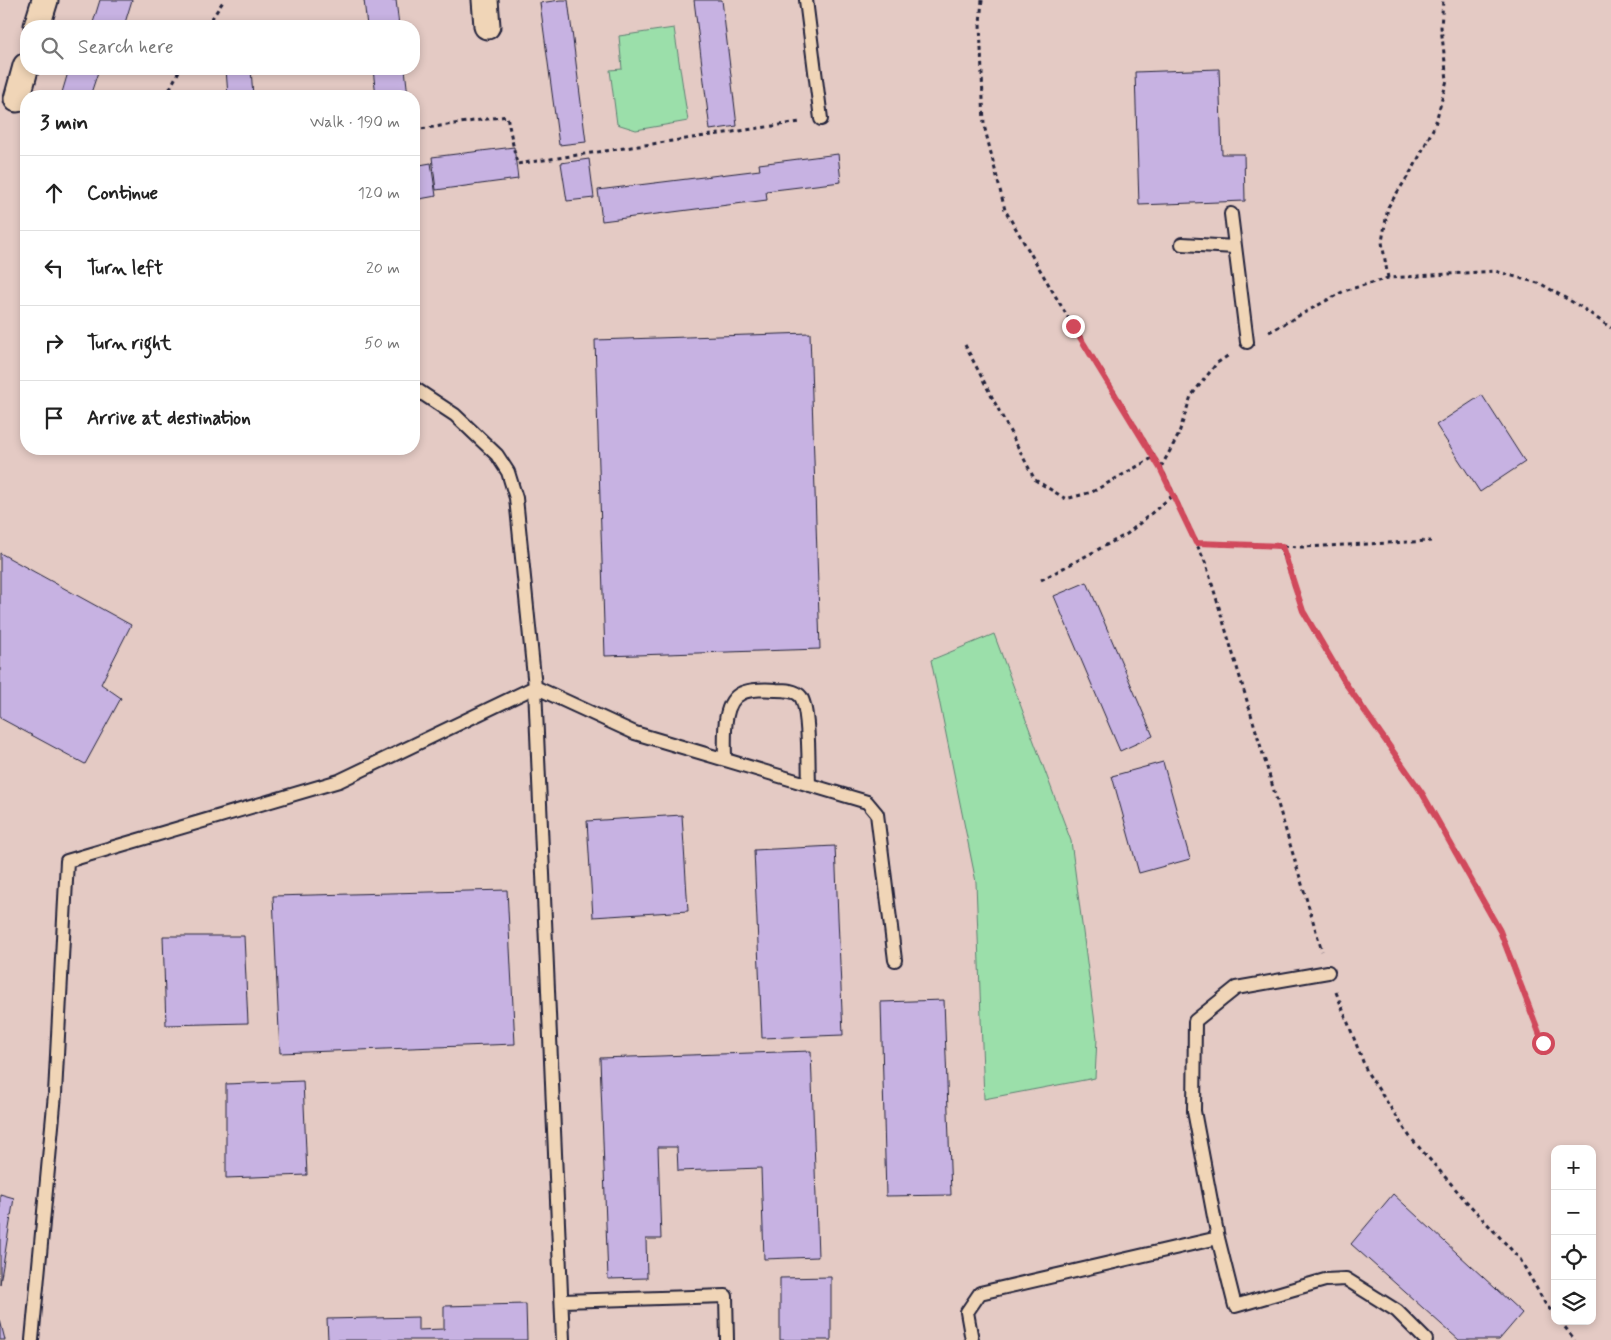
<!DOCTYPE html>
<meta charset="utf-8">
<style>
body{margin:0;font-family:Mynerve,sans-serif;background:#f2f2f2;color:#222}
.controls{position:absolute;right:15px;bottom:15px;display:grid;overflow:hidden;border-radius:10px;box-shadow:0 2px 8px #0003}
.controls button{width:45px;height:45px;display:grid;place-items:center;padding:0;border:0;border-bottom:1px solid #e0e0e0;background:#fff;color:#222;font:25px sans-serif}
.stop{position:absolute;width:15px;height:15px;margin:-11px;border:4px solid #d1495b;border-radius:50%;background:#fff}
.stop.end{background:#d1495b;border-color:#fff;box-shadow:0 1px 5px #0008}
.list{margin:0;padding:0;list-style:none}
h2{display:flex;justify-content:space-between;align-items:center;height:65px;margin:0;padding:0 20px;font-size:21px}
h2 small{font-size:16px;font-weight:400;color:#767676}
.list li{display:grid;grid-template-columns:32px 1fr auto;gap:15px;align-items:center;box-sizing:border-box;height:75px;padding:0 20px;border-top:1px solid #e0e0e0}
.list b{display:block;font-size:19px;white-space:nowrap}
.list em{font-size:16px;font-style:normal;color:#767676}
.icon{flex:none;width:28px;height:28px;fill:none;stroke:currentColor;stroke-width:2;stroke-linecap:round;stroke-linejoin:round}
.map{position:relative;flex:none;width:1611px;height:1340px;overflow:hidden}
.search{position:absolute;background:#fff;box-shadow:0 2px 8px #0003;left:20px;top:20px;width:400px;height:55px;display:flex;align-items:center;gap:12px;box-sizing:border-box;padding:0 18px;border-radius:20px;color:#767676;font-size:19px}
.panel{position:absolute;background:#fff;box-shadow:0 2px 8px #0003;left:20px;top:90px;width:400px;height:365px;border-radius:20px}
.map>svg:first-child{display:block}
.green{fill:#9bdfaa;stroke:#5e8072}
.building{fill:#c7b2e2;stroke:#22223b}
.lines{fill:none;stroke-linecap:round;stroke-linejoin:round}
.service-casing{stroke:#22223b;stroke-width:16}
.minor-casing{stroke:#22223b;stroke-width:29}
.path{stroke:#22223b;stroke-width:3;stroke-dasharray:4 4;stroke-linecap:butt}
.service{stroke:#f0d5b7;stroke-width:12}
.minor{stroke:#f0d5b7;stroke-width:25}
.route{stroke:#d1495b;stroke-width:6}
</style>
<div class="map">
<svg width="1611" height="1340" viewBox="0 0 1611 1340">
<rect width="100%" height="100%" fill="#e4cac4"/>
<filter id="ink" filterUnits="userSpaceOnUse"><feTurbulence type="fractalNoise" baseFrequency=".02" numOctaves="2"/><feDisplacementMap in="SourceGraphic" scale="10" xChannelSelector="R" yChannelSelector="G"/><feConvolveMatrix kernelMatrix="1 2 1 2 8 2 1 2 1" color-interpolation-filters="sRGB"/></filter>
<g filter="url(#ink)">
<!-- green -->
<path class="green" d="M674,28L688,121L636,130L617,124L610,70L622,69L619,36Z
M994,634L1071,841L1097,1038L1095,1078L984,1099L976,882L931,660Z"/>
<!-- building -->
<path class="building" d="M100,0H132L124,26H92Z
M364,0H396L399,26H367Z
M560,0H568L586,142L559,145L540,3Z
M694,0H722L737,126L710,130Z
M69,69H99L90,96H61Z
M226,69H251L253,96H228Z
M373,69H405L408,96H376Z
M1219,69L1222,154H1244L1245,201L1139,205L1135,72Z
M514,147L518,179L436,190L432,157Z
M838,154L841,182L766,191L767,200L602,221L598,190L760,170L759,164Z
M589,159L594,198L567,201L561,163Z
M431,163L436,196L414,200V166Z
M810,333L820,649L605,656L595,340Z
M1482,395L1525,462L1480,492L1436,425Z
M0,553L131,625L101,684L121,698L85,764L0,718Z
M1087,582L1153,736L1120,751L1054,596Z
M1163,762L1190,859L1139,873L1112,776Z
M682,815L688,911L593,917L587,821Z
M835,846L843,1035L762,1038L754,850Z
M507,890L515,1044L280,1053L273,896Z
M163,936H244L248,1023L166,1025Z
M944,1000L951,1195L886,1196L881,1002Z
M811,1051L818,1257L764,1259L761,1168L678,1171L677,1147H658L661,1239H646L647,1278L608,1279L600,1058Z
M303,1081L307,1175L226,1178V1084Z
M0,1194L14,1198L0,1284Z
M1393,1194L1522,1313L1499,1340H1459L1351,1244Z
M831,1277V1340H780V1278Z
M526,1304L527,1340H328L327,1319L418,1317V1330L444,1329V1306Z
M0,1320L5,1340H0Z"/>
<g class="lines">
<defs>
<path id="service" d="M806,0L821,119
M1231,214L1247,342
M1182,244L1235,247
M414,388L455,415L497,455L508,472L516,498L535,687L635,733L867,802L877,814L895,960
M725,760C725,740 721,702 742,693C750,689 768,689 776,690C784,690 796,690 801,697C810,712 808,766 809,785
M1328,972L1236,988L1195,1021L1194,1111L1218,1238L1235,1306L1325,1280L1346,1279L1397,1311L1426,1340
M562,1301L726,1296L727,1340
M32,1340L55,1094L67,861L339,781L535,687L563,1340
M972,1340L967,1312L980,1293L1218,1238"/>
<path id="minor" d="M485,0L487,26
M37,26L45,0
M17,99L26,66"/>
</defs>
<!-- service casing -->
<use href="#service" class="service-casing"/>
<!-- minor casing -->
<use href="#minor" class="minor-casing"/>
<!-- path -->
<path class="path" d="M982,0L980,23L984,125L1005,210L1073,326L1161,468L1206,564L1322,951
M207,26L224,0
M166,96L180,69
M414,130L507,116L517,164L800,122
M1388,278L1382,242L1388,207L1415,165L1435,125L1447,80L1441,27L1443,0
M1269,332L1344,291L1388,278L1495,271L1541,284L1581,307L1611,328
M965,345L1035,480L1066,499L1092,492L1154,457
M1161,467L1178,436L1191,396L1217,363L1229,355
M1196,543L1303,547L1431,541
M1281,546L1303,611L1346,684L1422,793L1500,931L1543,1043
M1041,580L1127,534L1173,495
M1336,992L1367,1072L1410,1137L1466,1201L1520,1259L1546,1305L1555,1315
M1560,1321L1575,1340"/>
<!-- service -->
<use href="#service" class="service"/>
<!-- minor -->
<use href="#minor" class="minor"/>
</g>
</g>
<g class="lines" filter="url(#ink)">
<!-- route -->
<path class="route" d="M1073,326L1160,468L1196,543L1282,546L1303,611L1346,684L1422,793L1500,931L1543,1043"/>
</g>
</svg>
<div class="controls">
<button>+</button>
<button>−</button>
<button><svg class="icon" aria-label="locate" viewBox="0 0 24 24"><circle cx="12" cy="12" r="6"/><path d="M12 2v4M12 18v4M2 12h4M18 12h4"/></svg></button>
<button><svg class="icon" aria-label="layers" viewBox="0 0 24 24"><path d="M12 4l9 5-9 5-9-5zM3 14l9 5 9-5"/></svg></button>
</div>
<div class="stop" style="left:1543px;top:1043px"></div>
<div class="stop end" style="left:1073px;top:326px"></div>
<div class="search"><svg class="icon" aria-label="search" viewBox="0 0 24 24"><circle cx="10" cy="10" r="6"/><path d="M15 15l6 6"/></svg>Search here</div>
<section class="panel">
<h2>3 min<small>Walk · 190 m</small></h2>
<ul class="list">
<li><svg class="icon" aria-label="ahead" viewBox="0 0 24 24"><path d="M12 20V5M6 11l6-6 6 6"/></svg><div><b>Continue</b></div><em>120 m</em></li>
<li><svg class="icon" aria-label="left" viewBox="0 0 24 24"><path d="M17 20v-9H6M10 6l-5 5 5 5"/></svg><div><b>Turn left</b></div><em>20 m</em></li>
<li><svg class="icon" aria-label="right" viewBox="0 0 24 24"><path d="M7 20v-9h11M14 6l5 5-5 5"/></svg><div><b>Turn right</b></div><em>50 m</em></li>
<li><svg class="icon" aria-label="arrive" viewBox="0 0 24 24"><path d="M6 21V4h12l-3 4 3 4H6"/></svg><div><b>Arrive at destination</b></div></li>
</ul>
</section>
</div>
